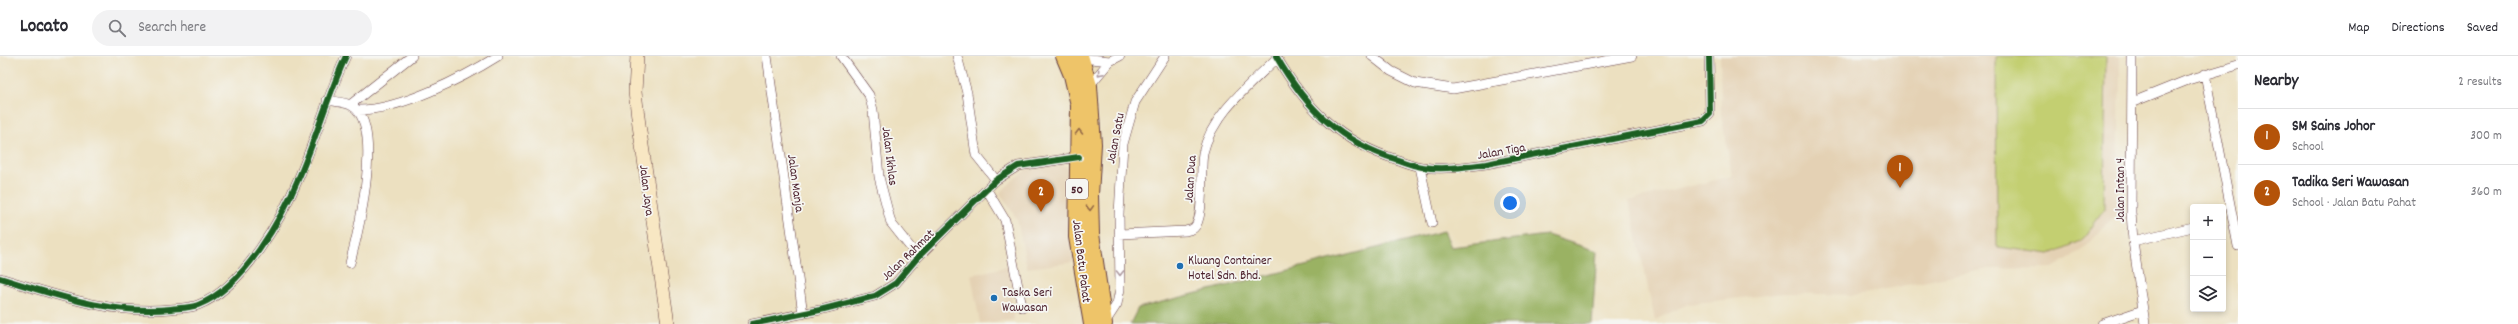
<!DOCTYPE html>
<meta charset="utf-8">
<style>
body{margin:0;font-family:Dekko,sans-serif;background:#f2f2f3;color:#2b2b33}
.controls{position:absolute;right:12px;bottom:12px;display:grid;overflow:hidden;border-radius:4px;box-shadow:0 2px 6px #0003}
.controls button{width:36px;height:36px;display:grid;place-items:center;padding:0;border:0;border-bottom:1px solid #e1e1e2;background:#fff;color:#2b2b33;font:20px sans-serif}
.you{position:absolute;left:1510px;top:147px;width:14px;height:14px;margin:-10px;border:3px solid #fff;border-radius:50%;background:#1a73e8;box-shadow:0 0 0 6px #1a73e833}
.badge{display:grid;place-items:center;width:26px;height:26px;border-radius:50%;background:#b45309;color:#fff;font-size:13px;font-weight:700}
.pin{position:absolute;translate:-50% -33px;filter:drop-shadow(0 1px 2px #0008)}
.pin::after{content:'';position:absolute;top:21px;width:14px;height:12px;background:inherit;clip-path:polygon(0 0,100% 0,50% 100%)}
.list{margin:0;padding:0;list-style:none}
h2{display:flex;justify-content:space-between;align-items:center;height:52px;margin:0;padding:0 16px;font-size:17px}
h2 small{font-size:13px;font-weight:400;color:#7c7c81}
.list li{display:grid;grid-template-columns:26px 1fr auto;gap:12px;align-items:center;box-sizing:border-box;height:56px;padding:0 16px;border-top:1px solid #e1e1e2}
.list b{display:block;font-size:15px;white-space:nowrap}
.list p{margin:0;font-size:13px;white-space:nowrap;color:#7c7c81}
.list em{font-size:13px;font-style:normal;color:#7c7c81}
.icon{flex:none;width:22px;height:22px;fill:none;stroke:currentColor;stroke-width:2;stroke-linecap:round;stroke-linejoin:round}
.map{position:relative;flex:none;width:2238px;height:268px;overflow:hidden}
header{display:flex;align-items:center;gap:24px;box-sizing:border-box;height:56px;padding:0 20px;background:#fff;border-bottom:1px solid #e1e1e2}
header strong{font-size:19px}
nav{display:flex;gap:22px;margin-inline-start:auto;font-size:14px}
.search{width:280px;height:36px;background:#f2f2f3;display:flex;align-items:center;gap:10px;box-sizing:border-box;padding:0 14px;border-radius:22px;color:#7c7c81;font-size:15px}
main{display:flex}
aside{flex:1;background:#fff}
.map>svg:first-child{display:block}
.built{fill:#e4d1b4}
.green{fill:#c3cf71;stroke:#86774e}
.forest{fill:#9ab263;stroke:#726847}
.lines{fill:none;stroke-linecap:round;stroke-linejoin:round}
.street-casing{stroke:#623c41;stroke-width:10}
.secondary-casing{stroke:#623c41;stroke-width:14}
.highway-casing{stroke:#623c41;stroke-width:18}
.street{stroke:#fff;stroke-width:9}
.secondary{stroke:#f8e7c3;stroke-width:13}
.highway{stroke:#eec469;stroke-width:16}
.cycleway-casing{stroke:#f6f6f2;stroke-width:8}
.cycleway{stroke:#1b5e20;stroke-width:6}
.oneway{stroke:#ae9aa0}
.oneway2{stroke:#946947}
.poi-dot{fill:#1f6fb2;stroke:#f6f6f2;stroke-width:1.5}
.labels{text-anchor:middle;stroke-width:3.5;stroke-linejoin:round;paint-order:stroke}
.shield{fill:#f6f6f2;stroke:#7e6067;stroke-width:1}
.shield-label{font-size:12px;font-weight:bold;fill:#4a1f2b}
.street-label{font-size:13px;fill:#4a1f2b;stroke:#f6f6f2}
.poi-label{font-size:13px;fill:#4a1f2b;stroke:#f6f6f2;text-anchor:start}
</style>
<header>
<strong>Locato</strong>
<div class="search"><svg class="icon" aria-label="search" viewBox="0 0 24 24"><circle cx="10" cy="10" r="6"/><path d="M15 15l6 6"/></svg>Search here</div>
<nav><a>Map</a><a>Directions</a><a>Saved</a></nav>
</header>
<main>
<div class="map">
<svg width="2238" height="268" viewBox="0 0 2238 268">
<rect width="100%" height="100%" fill="#f6f6f2"/>
<filter id="ink" filterUnits="userSpaceOnUse"><feTurbulence type="fractalNoise" baseFrequency=".025" numOctaves="2"/><feDisplacementMap in="SourceGraphic" scale="8" xChannelSelector="R" yChannelSelector="G"/><feConvolveMatrix kernelMatrix="1 2 1 2 8 2 1 2 1" color-interpolation-filters="sRGB"/></filter>
<filter id="wash" filterUnits="userSpaceOnUse"><feTurbulence type="fractalNoise" baseFrequency=".012" numOctaves="4" result="noise"/><feDisplacementMap in="SourceGraphic" scale="16" xChannelSelector="R" yChannelSelector="G"/><feGaussianBlur stdDeviation="0.9" result="paint"/><feColorMatrix in="noise" values="0 0 0 0 0 0 0 0 0 0 0 0 0 0 0 0 0 1.4 0 .05"/><feComposite in="paint" operator="in"/></filter>
<g filter="url(#wash)">
<rect width="100%" height="100%" fill="#ece0c0"/>
<!-- built -->
<path class="built" d="M1720,0H2120L2118,158L2082,194L2053,212L1988,213L1856,239L1784,237L1688,248L1655,264L1629,145L1732,120L1721,58Z
M1060,108L1070,112L1076,206L1027,212L1017,163L1000,137L1014,123L1032,110Z
M1009,210L1014,264L980,267L971,219Z"/>
<!-- green -->
<path class="green" d="M1996,0H2106L2104,153L2081,185L2050,198L1997,191Z"/>
<!-- forest -->
<path class="forest" d="M1444,175L1451,191L1547,179L1597,195L1592,268H1130L1138,252Z"/>
</g>
<g filter="url(#ink)">
<g class="lines">
<defs>
<path id="street" d="M767,0L803,258
M841,0L869,39L873,54L879,121L891,167L918,201
M957,0L967,37L976,99L996,124
M1276,0C1306,52 1339,86 1398,104C1406,107 1414,110 1422,111C1443,114 1464,111 1486,108L1703,65L1710,58L1709,0
M1372,0L1391,15L1415,27L1453,33L1632,0
M2132,0L2131,156L2133,185L2145,268
M1081,2L1110,5
M2205,18L2238,190
M1089,30L1110,5L1120,0
M327,44C337,46 351,46 358,55C380,83 359,174 350,207
M2133,46L2188,24L2238,9
M350,49L412,0
M357,54C398,55 463,22 498,0
M1420,111L1432,167
M987,134L1005,164L1022,251
M1119,178L1186,175C1188,174 1192,174 1194,172C1205,163 1200,113 1203,97C1212,58 1250,29 1277,2
M2133,185L2193,171
M0,222C56,239 111,259 171,253C180,252 190,252 198,249C244,231 282,162 300,119C317,79 328,39 346,0
M752,268L820,254L875,240L896,227L918,201L996,124L1018,110L1079,101
M1104,268L1117,248L1120,233L1119,158L1123,88L1135,46L1165,0
M2102,268L2143,254"/>
<path id="secondary" d="M637,0L635,36L639,69L668,268"/>
<path id="highway" d="M1064,0L1072,19L1079,49L1077,181L1092,268
M1080,0L1089,30L1093,88L1090,139L1091,178L1104,268"/>
</defs>
<!-- street casing -->
<use href="#street" class="street-casing"/>
<!-- secondary casing -->
<use href="#secondary" class="secondary-casing"/>
<!-- highway casing -->
<use href="#highway" class="highway-casing"/>
<!-- street -->
<use href="#street" class="street"/>
<!-- secondary -->
<use href="#secondary" class="secondary"/>
<!-- highway -->
<use href="#highway" class="highway"/>
<defs>
<path id="cycleway" d="M1276,0C1306,52 1339,86 1398,104C1406,107 1414,110 1422,111C1443,114 1464,111 1486,108L1703,65L1710,58L1709,0
M0,222C56,239 111,259 171,253C180,252 190,252 198,249C244,231 282,162 300,119C317,79 328,39 346,0
M752,268L820,254L875,240L896,227L918,201L996,124L1018,110L1079,101"/>
</defs>
<!-- cycleway casing -->
<use href="#cycleway" class="cycleway-casing"/>
<!-- cycleway -->
<use href="#cycleway" class="cycleway"/>
</g>
<!-- one-way arrows -->
<defs><path id="oneway-chevron" d="M-2-3.5L2.5 0L-2 3.5" fill="none" stroke-width="1.6" stroke-linecap="round" stroke-linejoin="round"/></defs>
<g class="oneway">
<use href="#oneway-chevron" transform="translate(1100 17) rotate(131)"/>
<use href="#oneway-chevron" transform="translate(1120 217) rotate(90)"/>
</g>
<g class="oneway2">
<use href="#oneway-chevron" transform="translate(1079 76) rotate(-90)"/>
<use href="#oneway-chevron" transform="translate(1090 152) rotate(88)"/>
</g>
</g>
<!-- markers -->
<g class="poi-dot">
<circle cx="1180" cy="210" r="4"/>
<circle cx="994" cy="242" r="4"/>
</g>
<g class="labels">
<!-- shield labels -->
<rect class="shield" x="1066" y="123" width="22" height="20" rx="3"/>
<g class="shield-label">
<text x="1077" y="137">50</text>
</g>
<!-- street labels -->
<g class="street-label">
<text transform="translate(1114 82) rotate(-79)" y="5">Jalan Satu</text>
<text transform="translate(1501 94) rotate(-10)" y="5">Jalan Tiga</text>
<text transform="translate(891 100) rotate(83)" y="5">Jalan Ikhlas</text>
<text transform="translate(1189 123) rotate(-86)" y="5">Jalan Dua</text>
<text transform="translate(797 127) rotate(82)" y="5">Jalan Manja</text>
<text transform="translate(648 134) rotate(83)" y="5">Jalan Jaya</text>
<text transform="translate(2119 134) rotate(-90)" y="5">Jalan Intan 4</text>
<text transform="translate(907 198) rotate(-44)" y="5">Jalan Rahmat</text>
<text transform="translate(1083 205) rotate(83)" y="5">Jalan Batu Pahat</text>
</g>
<!-- poi labels -->
<g class="poi-label">
<text x="1188" y="208">Kluang Container<tspan x="1188" dy="15">Hotel Sdn. Bhd.</tspan></text>
<text x="1002" y="240">Taska Seri<tspan x="1002" dy="15">Wawasan</tspan></text>
</g>
</g>
</svg>
<div class="controls">
<button>+</button>
<button>−</button>
<button><svg class="icon" aria-label="layers" viewBox="0 0 24 24"><path d="M12 4l9 5-9 5-9-5zM3 14l9 5 9-5"/></svg></button>
</div>
<div class="you"></div>
<div class="pin badge" style="left:1900px;top:132px">1</div>
<div class="pin badge" style="left:1041px;top:156px">2</div>
</div>
<aside>
<h2>Nearby<small>2 results</small></h2>
<ul class="list">
<li><span class="badge">1</span><div><b>SM Sains Johor</b><p>School</p></div><em>300 m</em></li>
<li><span class="badge">2</span><div><b>Tadika Seri Wawasan</b><p>School · Jalan Batu Pahat</p></div><em>360 m</em></li>
</ul>
</aside>
</main>
